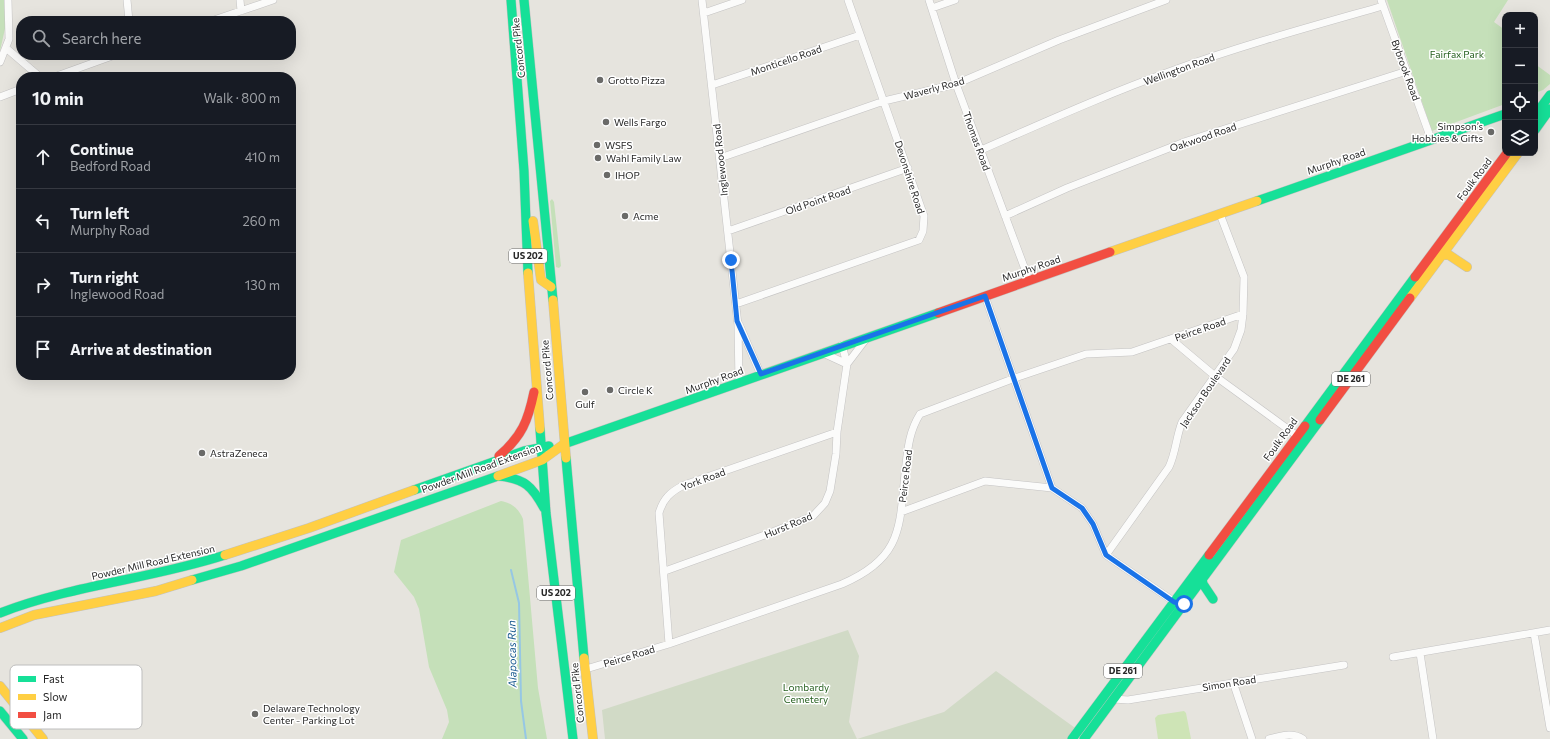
<!DOCTYPE html>
<meta charset="utf-8">
<style>
body{margin:0;font-family:Commissioner,sans-serif;background:#20242c;color:#f1f3f6}
.controls{position:absolute;right:12px;top:12px;display:grid;overflow:hidden;border-radius:8px;box-shadow:0 4px 16px #0002}
.controls button{width:36px;height:36px;display:grid;place-items:center;padding:0;border:0;border-bottom:1px solid #363941;background:#171b24;color:#f1f3f6;font:20px sans-serif}
.stop{position:absolute;width:12px;height:12px;margin:-9px;border:3px solid #1a73e8;border-radius:50%;background:#fff}
.stop.end{background:#1a73e8;border-color:#fff;box-shadow:0 1px 4px #0008}
.list{margin:0;padding:0;list-style:none}
h2{display:flex;justify-content:space-between;align-items:center;height:52px;margin:0;padding:0 16px;font-size:17px}
h2 small{font-size:13px;font-weight:400;color:#9ea1a6}
.list li{display:grid;grid-template-columns:26px 1fr auto;gap:12px;align-items:center;box-sizing:border-box;height:64px;padding:0 16px;border-top:1px solid #363941}
.list b{display:block;font-size:15px;white-space:nowrap}
.list p{margin:0;font-size:13px;white-space:nowrap;color:#9ea1a6}
.list em{font-size:13px;font-style:normal;color:#9ea1a6}
.icon{flex:none;width:22px;height:22px;fill:none;stroke:currentColor;stroke-width:2;stroke-linecap:round;stroke-linejoin:round}
.map{position:relative;flex:none;width:1550px;height:739px;overflow:hidden}
.search{position:absolute;background:#171b24;box-shadow:0 4px 16px #0002;left:16px;top:16px;width:280px;height:44px;display:flex;align-items:center;gap:10px;box-sizing:border-box;padding:0 14px;border-radius:16px;color:#9ea1a6;font-size:15px}
.panel{position:absolute;background:#171b24;box-shadow:0 4px 16px #0002;left:16px;top:72px;width:280px;height:308px;border-radius:16px}
.map>svg:first-child{display:block}
.green{fill:#c5e0b9}
.cemetery{fill:#d1dac6}
.pitch{fill:#cee4b6}
.lines{fill:none;stroke-linecap:round;stroke-linejoin:round}
.stream{stroke:#96c7e4;stroke-width:2}
.street-casing{stroke:#c4c3c3;stroke-width:8}
.fast-casing{stroke:#c3c2c0;stroke-width:10}
.slow-casing{stroke:#c3c2c0;stroke-width:10}
.jam-casing{stroke:#c3c2c0;stroke-width:10}
.street{stroke:#fbfbfa;stroke-width:7}
.fast{stroke:#16e098;stroke-width:9}
.slow{stroke:#ffcf43;stroke-width:9}
.jam{stroke:#f24e42;stroke-width:9}
.route{stroke:#1a73e8;stroke-width:5}
.poi-dot{fill:#6a6a68;stroke:#fff;stroke-width:1.5}
.labels{text-anchor:middle;stroke-width:3;stroke-linejoin:round;paint-order:stroke}
.shield{fill:#fff;stroke:#686868;stroke-width:1}
.shield-label{font-size:9px;font-weight:bold;fill:#282828}
.street-label{font-size:10px;fill:#282828;stroke:#fff}
.park-label{font-size:10px;fill:#255f1e;stroke:#fff}
.poi-label{font-size:10px;fill:#282828;stroke:#fff;text-anchor:start}
.water-label{font-size:11px;font-style:italic;fill:#16588e;stroke:#fff}
.key{fill:#fff;stroke:#bebebe;stroke-width:1}
.key-label{font-size:11px;fill:#282828}
</style>
<div class="map">
<svg width="1550" height="739" viewBox="0 0 1550 739">
<rect width="100%" height="100%" fill="#e6e4de"/>
<!-- green -->
<path class="green" d="M0,0H4L6,24L0,51Z
M1387,0H1508L1494,22L1505,30V104L1432,131Z
M1535,64L1550,75V84L1543,90L1535,93Z
M552,199L554,202L561,266L559,268L556,267L550,201Z
M501,501C512,503 519,509 523,519L538,688L547,739H442L449,722L447,710L429,667L419,609L414,597L394,572L401,540Z"/>
<!-- cemetery -->
<path class="cemetery" d="M848,630L859,656L849,722L857,739L944,712L996,671L1078,730L1072,739H605L602,710Z"/>
<!-- pitch -->
<path class="pitch" d="M1184,711L1186,713L1191,739H1158L1155,718L1158,715Z"/>
<g class="lines">
<!-- stream -->
<path class="stream" d="M511,570L519,603L521,701L526,739"/>
<defs>
<path id="street" d="M127,0L129,21
M240,0L241,11
M702,0L738,325L739,382
M929,0L956,84L1029,280
M1381,0L1431,139
M932,8L955,0
M704,13L742,0
M211,21L273,0
M6,48L40,77
M0,62L9,39L8,0
M54,77L115,55
M712,85L860,35
M0,97L21,89
M981,150C1045,122 1109,93 1174,70C1243,45 1313,26 1383,6
M720,158L884,101L956,84L1059,40L1166,0
M1005,216L1067,188L1187,141L1407,71
M728,231L908,168
M985,296L1052,488L1082,508L1093,524L1106,555L1176,603
M736,304L919,240L923,231L924,216L848,0
M739,324L761,375
M1171,339L1215,376L1296,435
M823,353L847,364
M847,364L866,339
M901,512L985,481L1052,488
M1106,555L1169,467C1176,452 1176,437 1182,422L1234,349L1241,330L1243,314L1244,277L1220,214
M665,571L762,536L813,516L825,503L830,491L836,454L837,432L847,364L842,345
M1534,633L1550,728
M669,644L659,513C663,499 670,492 684,485L837,432
M1420,653L1433,739
M1393,657L1550,630
M586,669L669,644L842,584C905,557 899,525 906,464C908,446 910,430 920,414L1015,378L1086,354L1132,352L1243,314
M1233,682L1252,739
M1114,699L1128,700L1344,665
M1269,739C1280,736 1292,732 1303,739"/>
<path id="fast" d="M511,0L524,171L528,273
M524,0L553,300
M1535,115L1550,95
M1535,130L1550,109
M1257,201L1505,114
M1305,426L1415,277
M540,429L546,513L573,739
M564,444L938,313
M566,458L584,658
M499,476C525,479 532,486 544,508
M414,490L524,451L549,446
M1202,579L1203,584L1213,599
M192,580L241,566L498,476
M0,613C72,585 151,579 225,555
M0,711L23,739
M1072,739L1209,555
M1084,739L1320,420"/>
<path id="slow" d="M533,221L541,280L551,287
M1438,251L1444,255H1449L1467,267
M1110,252L1257,201
M528,273L540,429
M1410,298L1518,153
M553,300L566,458
M498,476L542,460L564,444
M225,555L309,528L414,490
M0,628L34,615L156,591L192,580
M584,658L593,739
M0,686L43,739"/>
<path id="jam" d="M1415,277L1507,153
M938,313L1110,252
M1320,420L1410,298
M499,456C522,436 528,421 534,392
M1209,555L1305,426"/>
</defs>
<!-- street casing -->
<use href="#street" class="street-casing"/>
<!-- fast casing -->
<use href="#fast" class="fast-casing"/>
<!-- slow casing -->
<use href="#slow" class="slow-casing"/>
<!-- jam casing -->
<use href="#jam" class="jam-casing"/>
<!-- street -->
<use href="#street" class="street"/>
<!-- fast -->
<use href="#fast" class="fast"/>
<!-- slow -->
<use href="#slow" class="slow"/>
<!-- jam -->
<use href="#jam" class="jam"/>
</g>
<g class="lines">
<!-- route -->
<path class="route" d="M731,260L737,321L761,374L985,296L1052,488L1082,508L1093,524L1106,555L1174,602L1184,604"/>
</g>
<!-- markers -->
<g class="poi-dot">
<circle cx="600" cy="80" r="4"/>
<circle cx="606" cy="122" r="4"/>
<circle cx="1491" cy="132" r="4"/>
<circle cx="597" cy="145" r="4"/>
<circle cx="598" cy="158" r="4"/>
<circle cx="607" cy="175" r="4"/>
<circle cx="625" cy="216" r="4"/>
<circle cx="610" cy="390" r="4"/>
<circle cx="585" cy="392" r="4"/>
<circle cx="202" cy="453" r="4"/>
<circle cx="255" cy="714" r="4"/>
</g>
<g class="labels">
<!-- shield labels -->
<g class="shield">
<rect x="509" y="249" width="38" height="14" rx="3"/>
<rect x="1332" y="372" width="38" height="14" rx="3"/>
<rect x="537" y="586" width="38" height="14" rx="3"/>
<rect x="1104" y="664" width="38" height="14" rx="3"/>
</g>
<g class="shield-label">
<text x="528" y="259">US 202</text>
<text x="1351" y="382">DE 261</text>
<text x="556" y="596">US 202</text>
<text x="1123" y="674">DE 261</text>
</g>
<!-- street labels -->
<g class="street-label">
<text transform="translate(518 48) rotate(-96)" y="4">Concord Pike</text>
<text transform="translate(786 60) rotate(-19)" y="4">Monticello Road</text>
<text transform="translate(1179 69) rotate(-20)" y="4">Wellington Road</text>
<text transform="translate(1406 70) rotate(70)" y="4">Bybrook Road</text>
<text transform="translate(934 88) rotate(-15)" y="4">Waverly Road</text>
<text transform="translate(1203 137) rotate(-19)" y="4">Oakwood Road</text>
<text transform="translate(977 141) rotate(70)" y="4">Thomas Road</text>
<text transform="translate(720 160) rotate(-96)" y="4">Inglewood Road</text>
<text transform="translate(1336 161) rotate(-19)" y="4">Murphy Road</text>
<text transform="translate(910 177) rotate(72)" y="4">Devonshire Road</text>
<text transform="translate(1474 179) rotate(-53)" y="4">Foulk Road</text>
<text transform="translate(818 200) rotate(-19)" y="4">Old Point Road</text>
<text transform="translate(1031 268) rotate(-19)" y="4">Murphy Road</text>
<text transform="translate(1200 329) rotate(-19)" y="4">Peirce Road</text>
<text transform="translate(547 370) rotate(-95)" y="4">Concord Pike</text>
<text transform="translate(714 380) rotate(-20)" y="4">Murphy Road</text>
<text transform="translate(1205 392) rotate(-56)" y="4">Jackson Boulevard</text>
<text transform="translate(1280 439) rotate(-54)" y="4">Foulk Road</text>
<text transform="translate(481 468) rotate(-20)" y="4">Powder Mill Road Extension</text>
<text transform="translate(905 476) rotate(-83)" y="4">Peirce Road</text>
<text transform="translate(703 479) rotate(-20)" y="4">York Road</text>
<text transform="translate(788 525) rotate(-23)" y="4">Hurst Road</text>
<text transform="translate(153 562) rotate(-13)" y="4">Powder Mill Road Extension</text>
<text transform="translate(629 656) rotate(-17)" y="4">Peirce Road</text>
<text transform="translate(1229 683) rotate(-9)" y="4">Simon Road</text>
<text transform="translate(577 693) rotate(-96)" y="4">Concord Pike</text>
</g>
<!-- park labels -->
<g class="park-label">
<text x="1457" y="58">Fairfax Park</text>
<text x="806" y="691">Lombardy<tspan x="806" dy="12">Cemetery</tspan></text>
</g>
<!-- poi labels -->
<g class="poi-label">
<text x="608" y="84">Grotto Pizza</text>
<text x="614" y="126">Wells Fargo</text>
<text x="1483" y="130" text-anchor="end">Simpson’s<tspan x="1483" dy="12">Hobbies &amp; Gifts</tspan></text>
<text x="605" y="149">WSFS</text>
<text x="606" y="162">Wahl Family Law</text>
<text x="615" y="179">IHOP</text>
<text x="633" y="220">Acme</text>
<text x="618" y="394">Circle K</text>
<text x="585" y="408" text-anchor="middle">Gulf</text>
<text x="210" y="457">AstraZeneca</text>
<text x="263" y="712">Delaware Technology<tspan x="263" dy="12">Center - Parking Lot</tspan></text>
</g>
<!-- water labels -->
<g class="water-label">
<text transform="translate(512 654) rotate(-91)" y="4">Alapocas Run</text>
</g>
</g>
<!-- legend -->
<rect x="10" y="665" width="132" height="64" rx="6" class="key"/>
<rect x="18" y="676" width="18" height="6" fill="#16e098"/>
<rect x="18" y="694" width="18" height="6" fill="#ffcf43"/>
<rect x="18" y="712" width="18" height="6" fill="#f24e42"/>
<g class="key-label">
<text x="43" y="683">Fast</text>
<text x="43" y="701">Slow</text>
<text x="43" y="719">Jam</text>
</g>
</svg>
<div class="controls">
<button>+</button>
<button>−</button>
<button><svg class="icon" aria-label="locate" viewBox="0 0 24 24"><circle cx="12" cy="12" r="6"/><path d="M12 2v4M12 18v4M2 12h4M18 12h4"/></svg></button>
<button><svg class="icon" aria-label="layers" viewBox="0 0 24 24"><path d="M12 4l9 5-9 5-9-5zM3 14l9 5 9-5"/></svg></button>
</div>
<div class="stop" style="left:1184px;top:604px"></div>
<div class="stop end" style="left:731px;top:260px"></div>
<div class="search"><svg class="icon" aria-label="search" viewBox="0 0 24 24"><circle cx="10" cy="10" r="6"/><path d="M15 15l6 6"/></svg>Search here</div>
<section class="panel">
<h2>10 min<small>Walk · 800 m</small></h2>
<ul class="list">
<li><svg class="icon" aria-label="ahead" viewBox="0 0 24 24"><path d="M12 20V5M6 11l6-6 6 6"/></svg><div><b>Continue</b><p>Bedford Road</p></div><em>410 m</em></li>
<li><svg class="icon" aria-label="left" viewBox="0 0 24 24"><path d="M17 20v-9H6M10 6l-5 5 5 5"/></svg><div><b>Turn left</b><p>Murphy Road</p></div><em>260 m</em></li>
<li><svg class="icon" aria-label="right" viewBox="0 0 24 24"><path d="M7 20v-9h11M14 6l5 5-5 5"/></svg><div><b>Turn right</b><p>Inglewood Road</p></div><em>130 m</em></li>
<li><svg class="icon" aria-label="arrive" viewBox="0 0 24 24"><path d="M6 21V4h12l-3 4 3 4H6"/></svg><div><b>Arrive at destination</b></div></li>
</ul>
</section>
</div>
